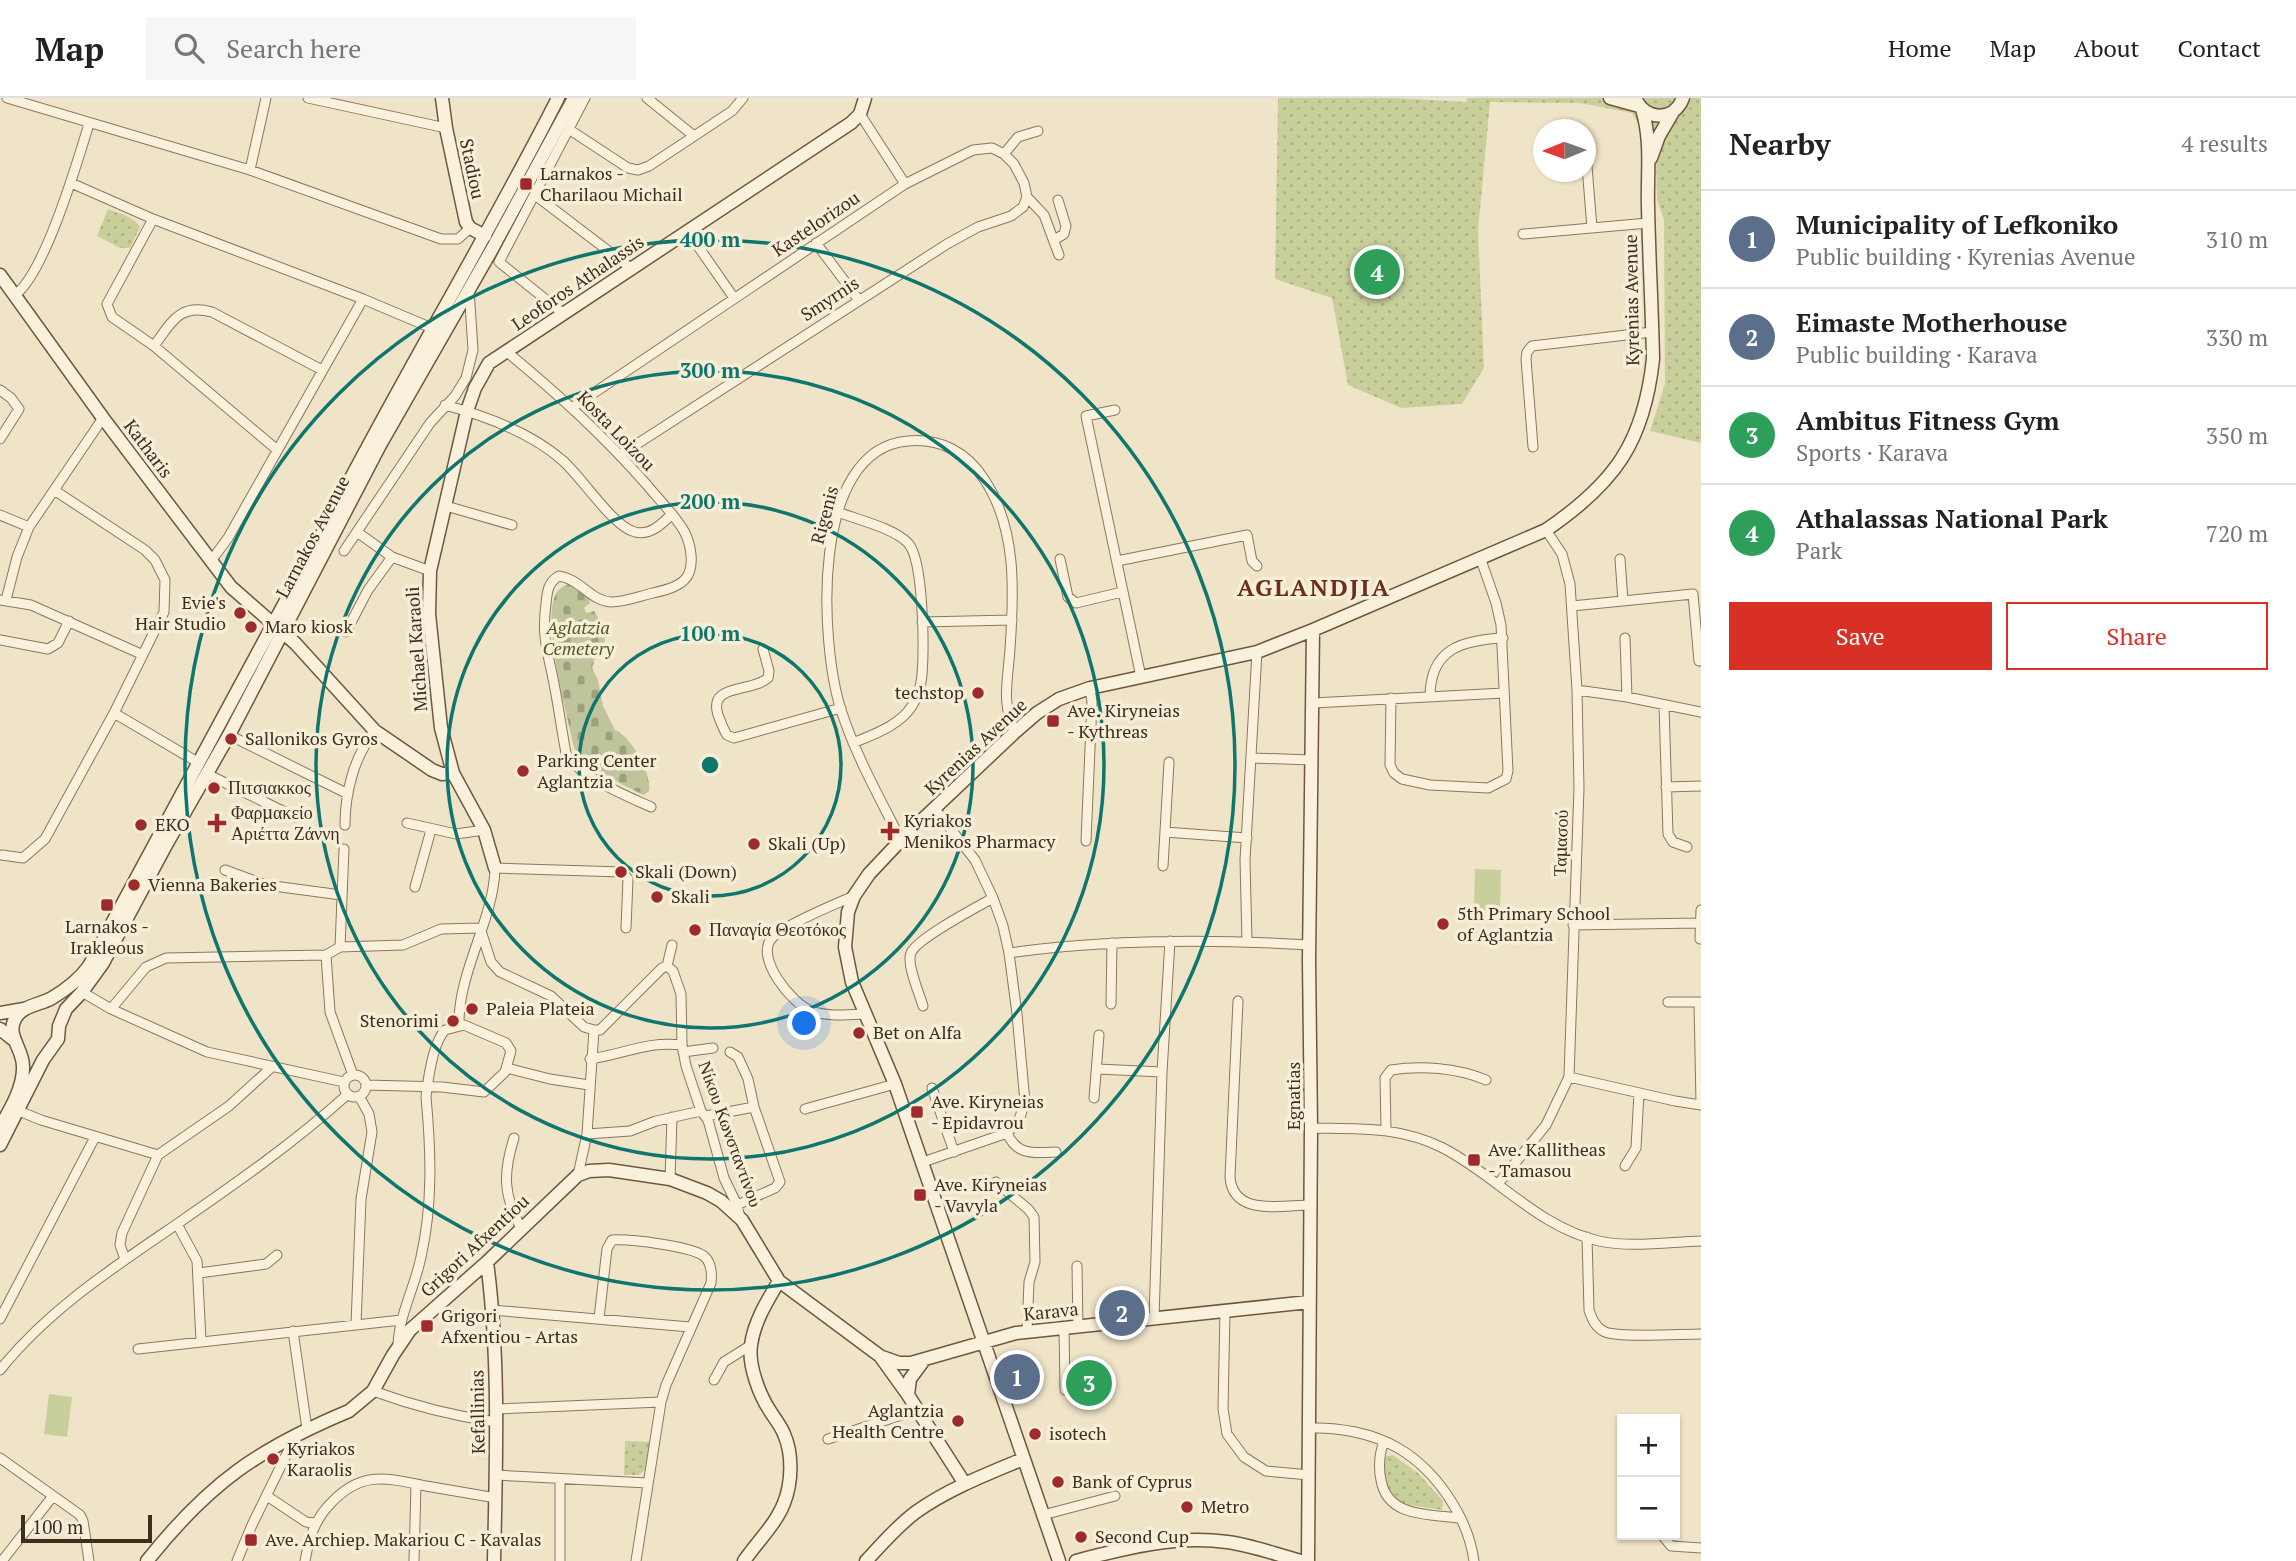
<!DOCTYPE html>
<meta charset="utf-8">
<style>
body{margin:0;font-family:"PT Serif",serif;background:#f6f6f6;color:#222}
.controls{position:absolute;right:21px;bottom:21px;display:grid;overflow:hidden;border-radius:0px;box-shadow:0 2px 5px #0004}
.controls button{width:63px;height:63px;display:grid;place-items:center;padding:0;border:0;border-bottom:2px solid #e0e0e0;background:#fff;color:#222;font:35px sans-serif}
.compass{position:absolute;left:1533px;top:21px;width:63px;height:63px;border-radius:50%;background:#fff;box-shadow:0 2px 5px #0004;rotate:269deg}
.scale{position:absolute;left:21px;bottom:18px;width:131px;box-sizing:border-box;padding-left:7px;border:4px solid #3d2e20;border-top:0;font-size:19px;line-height:24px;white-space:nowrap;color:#3d2e20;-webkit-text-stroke:5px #f7eed8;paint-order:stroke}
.you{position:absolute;left:805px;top:926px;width:24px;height:24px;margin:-18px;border:5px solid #fff;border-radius:50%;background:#1a73e8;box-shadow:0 0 0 10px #1a73e833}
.badge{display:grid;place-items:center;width:46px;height:46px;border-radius:50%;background:#d93025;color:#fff;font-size:23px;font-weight:700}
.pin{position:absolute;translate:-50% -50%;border:4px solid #fff;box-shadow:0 2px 7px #0006}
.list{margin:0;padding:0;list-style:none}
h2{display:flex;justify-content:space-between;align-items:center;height:91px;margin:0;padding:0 28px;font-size:30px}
h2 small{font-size:23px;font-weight:400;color:#767676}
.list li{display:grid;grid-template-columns:46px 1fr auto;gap:21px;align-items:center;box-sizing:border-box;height:98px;padding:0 28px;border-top:2px solid #e0e0e0}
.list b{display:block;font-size:26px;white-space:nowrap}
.list p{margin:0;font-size:23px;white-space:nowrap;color:#767676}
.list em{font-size:23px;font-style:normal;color:#767676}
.actions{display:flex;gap:14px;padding:21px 28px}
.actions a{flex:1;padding:16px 0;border:2px solid #d93025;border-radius:0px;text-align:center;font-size:24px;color:#d93025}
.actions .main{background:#d93025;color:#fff}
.icon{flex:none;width:38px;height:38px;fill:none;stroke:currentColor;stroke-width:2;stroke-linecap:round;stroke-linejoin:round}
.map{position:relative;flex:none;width:1701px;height:1463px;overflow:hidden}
header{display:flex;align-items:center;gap:42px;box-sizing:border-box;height:98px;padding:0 35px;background:#fff;border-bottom:2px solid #e0e0e0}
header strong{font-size:33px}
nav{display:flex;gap:38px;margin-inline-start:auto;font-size:24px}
.search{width:490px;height:63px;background:#f6f6f6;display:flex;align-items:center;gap:18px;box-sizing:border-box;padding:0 24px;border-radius:0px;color:#767676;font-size:26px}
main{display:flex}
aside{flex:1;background:#fff}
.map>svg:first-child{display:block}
.grass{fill:url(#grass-dots)}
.cemetery{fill:url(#cemetery-stones)}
.pitch{fill:#c9cf9b}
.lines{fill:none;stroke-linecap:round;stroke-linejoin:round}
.street-casing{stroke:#8d765c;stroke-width:11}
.secondary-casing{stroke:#6f573f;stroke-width:15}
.street{stroke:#faf1dc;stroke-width:9}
.secondary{stroke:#faf1dc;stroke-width:12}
.ring{fill:none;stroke:#0f766e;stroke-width:3.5}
.poi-dot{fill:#9e2a2b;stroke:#f7eed8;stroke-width:2.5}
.labels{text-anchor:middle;stroke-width:7;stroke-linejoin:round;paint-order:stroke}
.street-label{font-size:18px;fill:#3d2e20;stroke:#f7eed8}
.poi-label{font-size:18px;fill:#3d2e20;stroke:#f7eed8;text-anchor:start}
.park-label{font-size:18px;font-style:italic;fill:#4d5a26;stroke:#f7eed8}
.district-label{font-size:24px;font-weight:bold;letter-spacing:2px;fill:#6b2e1e;stroke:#f7eed8}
.centre{fill:#0f766e;stroke:#f7eed8;stroke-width:3.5}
.ring-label{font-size:21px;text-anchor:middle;font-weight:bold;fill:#0f766e;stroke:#f7eed8;stroke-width:7;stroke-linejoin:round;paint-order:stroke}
</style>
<header>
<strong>Map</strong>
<div class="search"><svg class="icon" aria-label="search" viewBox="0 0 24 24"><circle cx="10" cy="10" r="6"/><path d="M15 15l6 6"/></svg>Search here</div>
<nav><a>Home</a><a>Map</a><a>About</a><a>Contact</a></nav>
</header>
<main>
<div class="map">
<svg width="1701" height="1463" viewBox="0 0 1701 1463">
<defs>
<pattern id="grass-dots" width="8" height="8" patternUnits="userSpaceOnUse" patternTransform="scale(1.75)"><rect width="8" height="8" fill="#c9cf9b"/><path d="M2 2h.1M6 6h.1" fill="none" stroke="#aeb285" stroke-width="1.8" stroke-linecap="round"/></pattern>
<pattern id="cemetery-stones" width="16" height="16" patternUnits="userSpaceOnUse" patternTransform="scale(1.75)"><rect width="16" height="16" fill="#bfc49a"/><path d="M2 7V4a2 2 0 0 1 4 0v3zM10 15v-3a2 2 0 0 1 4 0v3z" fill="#9ca07d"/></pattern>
</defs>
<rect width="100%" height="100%" fill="#f0e4c8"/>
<!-- grass -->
<path class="grass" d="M1278,0H1394L1466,4L1467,0H1701V345L1650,333L1665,286L1664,122L1657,101L1656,58L1632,15L1580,5L1490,4L1478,133L1484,270L1462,306L1401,310L1348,287L1332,200L1275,181Z
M108,111C119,116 134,118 140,129L130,150H120L97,138Z
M625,1343L651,1344L647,1370L639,1377H624Z
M1393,1357L1419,1376L1443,1403L1442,1412L1402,1406L1388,1396L1383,1359Z"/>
<!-- cemetery -->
<path class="cemetery" d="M571,485L589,499L590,505L584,510L586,515L594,513L603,528L606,552L595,560L592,570L598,582L603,608L615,632C631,638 652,676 649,693L644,697C622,687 588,670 574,650C567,615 542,528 555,498C559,489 563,489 571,485Z"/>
<!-- pitch -->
<path class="pitch" d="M1475,771L1501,772L1500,813L1474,812Z
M49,1296L72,1299L67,1339L44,1336Z"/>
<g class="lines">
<defs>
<path id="street" d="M7,0L250,72L441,141H458L470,130
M308,0L446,30
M647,0L694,38
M860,16L905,86
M570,32L628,70L638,72L649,68L732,13L743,0
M1004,56L1018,39L1038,33
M1586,56L1592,130
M250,72L266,0
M71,85L153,121L107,206L112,219L154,248L276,351
M535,97L632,171
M1027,99L1044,117L1059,157
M153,121L363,201L434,231
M688,134L734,200
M1523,136L1648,125
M1054,142L1064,136L1066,128L1058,102
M816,145L858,201
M16,196C45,174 77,65 89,26
M564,216L499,164L585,0
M154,248C171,225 179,205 212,214L322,272
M507,254C559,297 602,336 647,387C659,402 674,416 684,433C690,444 694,463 689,475C684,488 666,492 653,495C640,498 625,504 611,504C591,503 580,481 559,478C548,484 547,494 546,506C541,541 549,557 555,591C559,612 562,634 566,655C577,678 627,698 651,709
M0,292L11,300L19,311L0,341
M445,307C486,318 530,334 562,362C582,379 613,429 635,434C650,438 662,426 672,416
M573,309L905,86L973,52L992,50L1004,56L1014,66L1024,85L1027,99L1023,109L1011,118L978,129L947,146L620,357
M1115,312L1086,318L1141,579
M1533,349L1526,261L1527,254L1532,248L1652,234
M446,408L512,427
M838,414C858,422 894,430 908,445C924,462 924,552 922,577C921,588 918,599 912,608C899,628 874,636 853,645
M0,417L29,429
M357,434L392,459L430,473
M344,453L430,325L455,298L466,280L473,252L469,191
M1060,461L1068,499L1076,505L1122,494
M1620,461L1623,503
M211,463L228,440L363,201
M1117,463L1247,437L1252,463L1257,468
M0,502L31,507L141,556
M6,502L17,459L29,429L103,320
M1572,508L1693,496L1699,563
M922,524L1012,522
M346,534L368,492L392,459
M1625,540L1627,599
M0,542L48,551L58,545L69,523
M763,551L769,573L768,580C751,595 708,585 718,617C721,624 723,631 727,637L734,640L841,610
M1577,592L1627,599L1701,614
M1430,599C1430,551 1462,542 1503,540
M1391,600L1390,667L1394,675L1402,681L1430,687L1488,690L1506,681L1508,673L1501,527L1496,505L1480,459
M1313,605L1504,595
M1664,608L1668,736L1673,744L1687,749
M114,615L199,665
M229,637L348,696
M1252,660L1311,662
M207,676L295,719
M1666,689L1701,688
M407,725L456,736L484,732
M345,727C345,695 354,658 375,633
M1165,734L1247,740
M901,742C879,699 856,658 841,612C820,546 809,351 908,343C940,340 967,354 984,381C1017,430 1014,494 1010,551C1008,581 1001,606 1015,634
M1086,743L1092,604L1090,590
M2,757L23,760L45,741L114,615L164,514L165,482L155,462L145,452L54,392
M1163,768L1169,664
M225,772L266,787L341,797
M415,789L431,732
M854,798C835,806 784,827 772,840C754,859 792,906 811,913C829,919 847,917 865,916
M1573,827L1700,825
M480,830L491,864L500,874L551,898L584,929L594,932
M1700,841L1701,812
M1247,843L1245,762L1257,554
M340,849L344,751
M1009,855C1109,841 1210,841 1310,847
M326,857L330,914L353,977
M667,868L673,873L681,896L682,947L686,968L701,1013L708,1022L724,1080L737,1107L740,1119
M82,894L111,911L207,954L344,984
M1238,903L1230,1079C1233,1119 1282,1107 1311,1107
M1668,904H1701
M1699,904L1701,1006
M1111,906L1112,845
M923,908C920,897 906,866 911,855C916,841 977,809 993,800
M111,911L146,869L166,860L326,857L340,849L403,847L441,831L480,830
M459,927C458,873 494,822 495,770L622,774L628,781L626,830
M594,932H600L662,870L667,868L672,847
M683,954L713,950
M730,954L738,959L748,981L754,1009L780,1084L775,1090L737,1107
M590,961C625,956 646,943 682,947
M507,970L550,981L589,987
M1097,971L1162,974
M344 988a11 11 0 1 1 22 0a11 11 0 1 1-22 0Z
M1569,979L1675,1003L1701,1007
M366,987L442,989L484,994L505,974L511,953L506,945L464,927L445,932C433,945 428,981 426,999C431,1053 433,1106 421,1159C415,1189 399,1217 398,1247
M932,990L954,1054
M1094,1000L1099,937
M805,1011L895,986
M19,1013L41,1022L158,1057
M706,1018L754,1009
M1311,1030C1358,1031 1399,1028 1443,1050C1497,1078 1538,1129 1599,1143C1631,1150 1669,1144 1701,1143
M1386,1031L1385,980L1391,972C1421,967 1458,970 1486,982
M1007,1035C1017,1058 1034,1055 1056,1054
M587,1036L630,1033L656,1023L701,1013
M514,1040C503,1075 503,1097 521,1130
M923,1064L1007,1035L1019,1022L1025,1004L1017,916L1009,855L1003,828L993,800L975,762L935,711
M1625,1068L1636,1050L1639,995
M578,1077L587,1036L594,932
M670,1081L672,1019
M996,1084L1028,1111L1034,1119L1035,1164L1029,1184L1027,1233
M1498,1086L1546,1027L1569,979L1579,690L1577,592L1570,486L1562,456L1546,432
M177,1126L197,1163L201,1243
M1587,1139L1589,1212C1592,1221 1595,1229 1605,1234C1622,1240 1680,1236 1701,1236
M125,1161L120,1147L122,1135L158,1057L229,1008L273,968
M1077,1168L1078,1228
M199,1175L266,1166L277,1157
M492,1212L690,1229
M1225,1213L1223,1311L1227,1336L1244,1359L1266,1373L1309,1377
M599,1220L607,1151L612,1142C629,1141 693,1148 705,1159C712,1166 712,1176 711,1185L666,1287L661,1304L636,1463
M1154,1220L1162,974L1170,843
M0,1221L95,1039
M356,1226L361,1101L372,1034L369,1016L359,998
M1064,1230L1065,1292
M293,1233L307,1331
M138,1251L401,1222
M0,1272C48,1212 114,1169 177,1126C235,1086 295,1044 348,996
M714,1282L724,1264L751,1247
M373,1293C414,1308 453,1318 496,1324
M496,1311L661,1304
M1309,1330C1339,1329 1372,1335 1398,1350C1436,1372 1468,1419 1474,1463
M828,1341L917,1312
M1384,1343C1379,1357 1378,1368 1381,1382C1387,1419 1428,1416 1459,1420
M0,1360L80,1417L83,1423L89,1463
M496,1377L647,1385
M560,1381V1463
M267,1398L306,1424L315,1425
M1043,1417L1115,1398
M1662,1437L1671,1448L1701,1450
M2,1463L53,1398
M237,1463L252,1427L295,1339
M305,1463C309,1440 315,1421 331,1405C362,1372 387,1380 426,1388C449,1392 472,1396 496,1400
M414,1463L416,1386"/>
<path id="secondary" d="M442,0L446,30L466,124L470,130L485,138
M1610,0L1639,8
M1635,0C1645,23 1674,24 1683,0
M1651,60L1659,38L1673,14
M0,177L103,320L231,489L295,545L375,633L432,672L442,676L453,675
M495,770L484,732L453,675L441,630L429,516L430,473L467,313L475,290L489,265L851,25L860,16L865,0
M0,915L24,911
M0,931L14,942
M0,1029C10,1012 24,989 23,968C23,951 6,937 15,921C22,907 40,907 52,900C67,891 79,882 89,868L324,432C398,286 484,146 558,0
M0,1047L43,962L58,941L59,928L66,911L82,894L103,865L166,747L229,637L380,347L491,153L574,0
M487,1164C500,1263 496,1364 494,1463
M882,1259L899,1265H911L1016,1235L1309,1204
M908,1297L910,1281L924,1262
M147,1463C209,1385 258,1351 349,1313L373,1293L393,1257L410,1232L487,1164L578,1077L589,1073L609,1072L670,1081L707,1095L721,1103L742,1122L779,1183L880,1258L908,1297L965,1386
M744,1463C757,1444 776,1426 784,1405C792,1385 793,1356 784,1336C781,1328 775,1321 770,1313C759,1296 748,1267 751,1247C754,1224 767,1203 779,1183
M866,1463C882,1446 897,1428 916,1414C948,1391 987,1376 1023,1361
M1059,1463L895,986L852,884L845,849L848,814L854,798L869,776L901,742L1015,634L1037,615L1059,601L1090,590L1257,554L1313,532L1546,432C1615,385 1644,344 1653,261C1652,210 1649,159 1648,108C1647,75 1652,44 1642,11
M1076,1463C1125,1450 1176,1437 1227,1444C1252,1447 1277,1457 1301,1463
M1308,1463L1311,1030L1309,862L1313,532"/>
</defs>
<!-- street casing -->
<use href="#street" class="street-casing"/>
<!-- secondary casing -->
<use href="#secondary" class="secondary-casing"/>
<!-- street -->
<use href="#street" class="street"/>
<!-- secondary -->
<use href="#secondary" class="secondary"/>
</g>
<!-- distance rings -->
<g class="ring">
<circle cx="710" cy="667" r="131"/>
<circle cx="710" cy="667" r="263"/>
<circle cx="710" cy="667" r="394"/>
<circle cx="710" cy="667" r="525"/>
</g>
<!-- markers -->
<g class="poi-dot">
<rect x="519" y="79" width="14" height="14" rx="3.5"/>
<circle cx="240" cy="515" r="7"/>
<circle cx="251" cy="529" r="7"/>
<circle cx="978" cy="595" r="7"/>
<rect x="1046" y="616" width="14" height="14" rx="3.5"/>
<circle cx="231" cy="641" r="7"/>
<circle cx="523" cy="673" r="7"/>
<circle cx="214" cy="690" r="7"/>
<path d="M213.5 714.5h7v7h7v7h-7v7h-7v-7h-7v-7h7z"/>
<circle cx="141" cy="727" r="7"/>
<path d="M886.5 722.5h7v7h7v7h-7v7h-7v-7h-7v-7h7z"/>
<circle cx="754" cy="746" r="7"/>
<circle cx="621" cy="774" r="7"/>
<circle cx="134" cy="787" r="7"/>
<circle cx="657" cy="799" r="7"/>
<rect x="100" y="800" width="14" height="14" rx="3.5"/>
<circle cx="1443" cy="826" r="7"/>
<circle cx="695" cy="832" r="7"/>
<circle cx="472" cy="911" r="7"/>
<circle cx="453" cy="923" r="7"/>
<circle cx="859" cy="935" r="7"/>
<rect x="910" y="1007" width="14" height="14" rx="3.5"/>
<rect x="1467" y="1055" width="14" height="14" rx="3.5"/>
<rect x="913" y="1090" width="14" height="14" rx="3.5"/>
<rect x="420" y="1221" width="14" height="14" rx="3.5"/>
<circle cx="958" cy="1323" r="7"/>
<circle cx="1035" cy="1336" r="7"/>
<circle cx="273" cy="1361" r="7"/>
<circle cx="1058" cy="1384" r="7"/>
<circle cx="1187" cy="1409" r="7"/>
<circle cx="1081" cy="1439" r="7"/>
<rect x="244" y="1435" width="14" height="14" rx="3.5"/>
</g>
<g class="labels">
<!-- street labels -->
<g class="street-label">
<text transform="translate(472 71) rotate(78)" y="6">Stadiou</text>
<text transform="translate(816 126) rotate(-34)" y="6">Kastelorizou</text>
<text transform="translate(578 185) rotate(-34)" y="6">Leoforos Athalassis</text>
<text transform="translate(830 201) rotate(-33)" y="6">Smyrnis</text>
<text transform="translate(1632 202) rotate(-91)" y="6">Kyrenias Avenue</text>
<text transform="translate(616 333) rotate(46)" y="6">Kosta Loizou</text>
<text transform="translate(148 351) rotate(53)" y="6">Katharis</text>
<text transform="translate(825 417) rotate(-75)" y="6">Rigenis</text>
<text transform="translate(313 439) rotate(-62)" y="6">Larnakos Avenue</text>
<text transform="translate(417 551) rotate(-94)" y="6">Michael Karaoli</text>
<text transform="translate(976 649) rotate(-43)" y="6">Kyrenias Avenue</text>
<text transform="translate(1561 745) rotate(-88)" y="6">Ταμασού</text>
<text transform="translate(1294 998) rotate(-90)" y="6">Egnatias</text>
<text transform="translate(730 1036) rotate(70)" y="6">Νίκου Κωνσταντίνου</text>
<text transform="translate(475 1148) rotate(-43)" y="6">Grigori Afxentiou</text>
<text transform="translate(1051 1214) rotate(-6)" y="6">Karava</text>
<text transform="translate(478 1314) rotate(-91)" y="6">Kefallinias</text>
</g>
<!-- poi labels -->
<g class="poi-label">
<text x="540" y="82">Larnakos -<tspan x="540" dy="21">Charilaou Michail</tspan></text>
<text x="226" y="511" text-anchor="end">Evie's<tspan x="226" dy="21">Hair Studio</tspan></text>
<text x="265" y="535">Maro kiosk</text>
<text x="964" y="601" text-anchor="end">techstop</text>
<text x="1067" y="619">Ave. Kiryneias<tspan x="1067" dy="21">- Kythreas</tspan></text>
<text x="245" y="647">Sallonikos Gyros</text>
<text x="537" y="669">Parking Center<tspan x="537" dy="21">Aglantzia</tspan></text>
<text x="228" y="696">Πιτσιακκος</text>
<text x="231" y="721">Φαρμακείο<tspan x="231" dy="21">Αριέττα Ζάννη</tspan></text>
<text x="904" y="729">Kyriakos<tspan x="904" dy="21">Menikos Pharmacy</tspan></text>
<text x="155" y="733">EKO</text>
<text x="768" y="752">Skali (Up)</text>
<text x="635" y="780">Skali (Down)</text>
<text x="148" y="793">Vienna Bakeries</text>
<text x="671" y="805">Skali</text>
<text x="1457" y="822">5th Primary School<tspan x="1457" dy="21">of Aglantzia</tspan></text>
<text x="107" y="835" text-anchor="middle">Larnakos -<tspan x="107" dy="21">Irakleous</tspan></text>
<text x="709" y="838">Παναγία Θεοτόκος</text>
<text x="486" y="917">Paleia Plateia</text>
<text x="439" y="929" text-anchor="end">Stenorimi</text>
<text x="873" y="941">Bet on Alfa</text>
<text x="931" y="1010">Ave. Kiryneias<tspan x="931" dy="21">- Epidavrou</tspan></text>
<text x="1488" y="1058">Ave. Kallitheas<tspan x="1488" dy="21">- Tamasou</tspan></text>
<text x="934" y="1093">Ave. Kiryneias<tspan x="934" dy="21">- Vavyla</tspan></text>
<text x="441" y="1224">Grigori<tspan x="441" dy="21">Afxentiou - Artas</tspan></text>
<text x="944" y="1319" text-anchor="end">Aglantzia<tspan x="944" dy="21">Health Centre</tspan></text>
<text x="1049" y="1342">isotech</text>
<text x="287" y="1357">Kyriakos<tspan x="287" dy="21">Karaolis</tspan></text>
<text x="1072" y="1390">Bank of Cyprus</text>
<text x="1201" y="1415">Metro</text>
<text x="1095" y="1445">Second Cup</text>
<text x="265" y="1448">Ave. Archiep. Makariou C - Kavalas</text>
</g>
<!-- park labels -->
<g class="park-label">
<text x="578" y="536">Aglatzia<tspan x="578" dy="21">Cemetery</tspan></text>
</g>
<!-- district labels -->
<g class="district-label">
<text x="1314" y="498">AGLANDJIA</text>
</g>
</g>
<circle cx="710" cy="667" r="10" class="centre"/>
<g class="ring-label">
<text x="710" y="149">400 m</text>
<text x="710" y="280">300 m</text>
<text x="710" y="411">200 m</text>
<text x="710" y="543">100 m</text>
</g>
</svg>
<div class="controls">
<button>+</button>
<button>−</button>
</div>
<svg class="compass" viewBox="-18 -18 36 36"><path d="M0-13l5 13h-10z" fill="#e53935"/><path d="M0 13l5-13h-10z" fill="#767676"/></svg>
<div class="scale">100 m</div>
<div class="you"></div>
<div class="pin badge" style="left:1017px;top:1279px;background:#5c6f8a">1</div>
<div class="pin badge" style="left:1122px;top:1215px;background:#5c6f8a">2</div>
<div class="pin badge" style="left:1089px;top:1285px;background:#2e9e5b">3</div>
<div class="pin badge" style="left:1377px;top:174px;background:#2e9e5b">4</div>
</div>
<aside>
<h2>Nearby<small>4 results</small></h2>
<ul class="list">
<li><span class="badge" style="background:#5c6f8a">1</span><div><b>Municipality of Lefkoniko</b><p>Public building · Kyrenias Avenue</p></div><em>310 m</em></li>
<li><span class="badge" style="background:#5c6f8a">2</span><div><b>Eimaste Motherhouse</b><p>Public building · Karava</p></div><em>330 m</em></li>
<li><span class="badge" style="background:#2e9e5b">3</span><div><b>Ambitus Fitness Gym</b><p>Sports · Karava</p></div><em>350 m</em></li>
<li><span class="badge" style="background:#2e9e5b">4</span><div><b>Athalassas National Park</b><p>Park</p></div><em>720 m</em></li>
</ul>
<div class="actions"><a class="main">Save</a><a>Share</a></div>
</aside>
</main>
